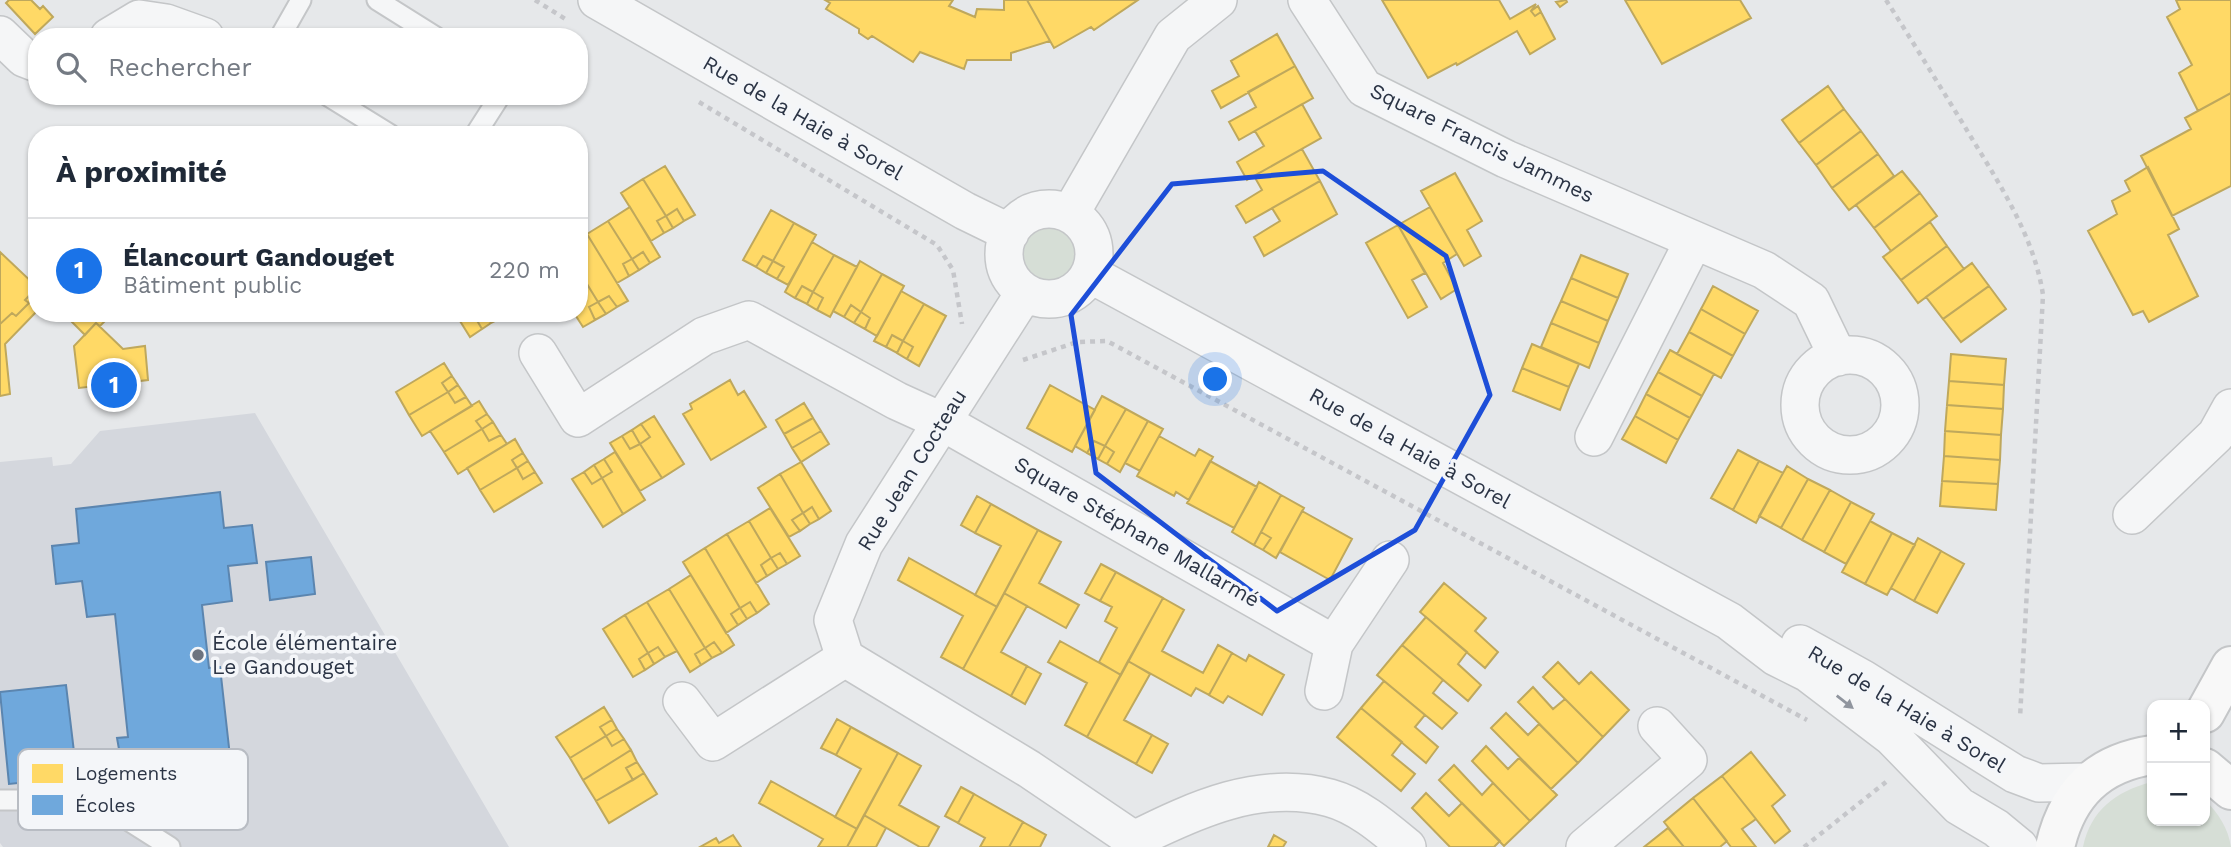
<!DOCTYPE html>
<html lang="fr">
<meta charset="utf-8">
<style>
body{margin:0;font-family:"Work Sans",sans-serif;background:#f6f6f7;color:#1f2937}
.controls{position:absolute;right:21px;bottom:21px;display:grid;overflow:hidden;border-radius:14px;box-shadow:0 2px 5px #0004}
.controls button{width:63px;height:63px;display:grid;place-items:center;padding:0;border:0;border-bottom:2px solid #e0e1e3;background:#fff;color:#1f2937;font:35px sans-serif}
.you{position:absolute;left:1216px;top:380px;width:24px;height:24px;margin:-18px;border:5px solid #fff;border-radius:50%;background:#1a73e8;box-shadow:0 0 0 10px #1a73e833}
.badge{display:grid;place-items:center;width:46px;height:46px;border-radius:50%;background:#1a73e8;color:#fff;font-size:23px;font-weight:700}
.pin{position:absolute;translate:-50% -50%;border:4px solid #fff;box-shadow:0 2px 7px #0006}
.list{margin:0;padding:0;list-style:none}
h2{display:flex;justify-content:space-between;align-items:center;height:91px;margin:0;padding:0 28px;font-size:30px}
h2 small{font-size:23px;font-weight:400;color:#747a83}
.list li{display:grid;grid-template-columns:46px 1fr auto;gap:21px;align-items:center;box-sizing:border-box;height:105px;padding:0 28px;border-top:2px solid #e0e1e3}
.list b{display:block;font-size:26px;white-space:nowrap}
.list p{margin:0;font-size:23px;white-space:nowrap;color:#747a83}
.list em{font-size:23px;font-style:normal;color:#747a83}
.icon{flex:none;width:38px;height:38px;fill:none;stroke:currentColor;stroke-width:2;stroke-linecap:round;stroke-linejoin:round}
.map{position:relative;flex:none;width:2231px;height:847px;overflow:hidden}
.search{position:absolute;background:#fff;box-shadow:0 2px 5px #0004;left:28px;top:28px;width:560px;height:77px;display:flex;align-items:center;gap:18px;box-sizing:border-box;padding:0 24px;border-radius:28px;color:#747a83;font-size:26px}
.panel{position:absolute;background:#fff;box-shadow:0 2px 5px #0004;left:28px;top:126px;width:560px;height:196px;border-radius:28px}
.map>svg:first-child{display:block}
.built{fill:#d4d7dd}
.green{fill:#d6ded6}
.homes{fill:#ffd966;stroke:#bfa85c;stroke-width:2}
.schools{fill:#6fa8dc;stroke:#5b85af;stroke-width:2}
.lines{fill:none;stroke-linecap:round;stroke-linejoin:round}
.lane-casing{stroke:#c4c6c8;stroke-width:23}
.street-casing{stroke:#c4c6c8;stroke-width:40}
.secondary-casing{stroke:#c4c6c8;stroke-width:42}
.path{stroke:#c5c6ca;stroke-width:4.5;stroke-dasharray:5 5;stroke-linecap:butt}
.lane{stroke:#f5f6f7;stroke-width:19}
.street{stroke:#f5f6f7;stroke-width:37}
.secondary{stroke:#f8f8f8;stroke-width:38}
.oneway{fill:#90959e}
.marked{fill:none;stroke:#1d4ed8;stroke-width:5;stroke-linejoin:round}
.poi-dot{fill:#6c737f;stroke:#f4f6f9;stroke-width:2.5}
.labels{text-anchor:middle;stroke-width:7;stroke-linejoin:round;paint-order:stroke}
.street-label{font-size:21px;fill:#2b3445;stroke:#f4f6f9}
.poi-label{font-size:21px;fill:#2b3445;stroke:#f4f6f9;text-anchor:start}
.key{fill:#f4f6f9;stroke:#b8bcc3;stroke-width:2}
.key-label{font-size:19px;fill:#2b3445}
</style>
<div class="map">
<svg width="2231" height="847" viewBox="0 0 2231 847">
<rect width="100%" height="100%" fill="#e6e8ea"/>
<!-- built -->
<path class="built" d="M255,413L509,847H3L0,843V462L52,457L53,466L71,464L100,431Z"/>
<!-- green -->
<path class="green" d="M1023 254a26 26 0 1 1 52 0a26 26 0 1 1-52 0Z
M2151,782L2152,821H2205V800C2219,814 2228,828 2231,847H2083C2091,810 2115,792 2151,782Z"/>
<!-- homes -->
<path class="homes" d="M9,0H31L40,9L43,6L53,17L35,34L6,3Z
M825,0H953L949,6L975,17L977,9L1004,10V0H1027L1050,41L1011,53V60H967L964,69L920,52L913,62L872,36L868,39L859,33V29L826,9L830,3Z
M1027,0H1138L1094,30L1091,27L1054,48Z
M1382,0H1499L1510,19L1536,4L1531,11L1535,16L1541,12L1555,39L1530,54L1517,31L1457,65L1456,63L1428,78Z
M1566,0L1567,2L1560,7L1556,2Z
M1625,0H1740L1751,18L1662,64Z
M2176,0H2231V93L2198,111L2179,73L2192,65L2167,17L2180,9Z
M1538,6L1541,12L1535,16L1531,11Z
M1277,34L1295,66L1221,108L1212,91L1239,76L1231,61Z
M1295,66L1313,98L1239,140L1229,122L1256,107L1248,92Z
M1828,86L1844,109L1799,143L1782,120Z
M2231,93V186L2172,216L2141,156L2191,129L2185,118Z
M1302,104L1321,138L1247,180L1237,162L1264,146L1255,131Z
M1844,109L1861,131L1816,165L1799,143Z
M1861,131L1878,154L1832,188L1816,165Z
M1302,149L1320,181L1246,223L1236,206L1262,190L1254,176Z
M1878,154L1894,176L1849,210L1832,188Z
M665,166L695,215L684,221L677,209L666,216L643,179Z
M2148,167L2179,229L2168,235L2198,296L2149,322L2143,311L2133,315L2088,231L2117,214L2112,201L2130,191L2125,181Z
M1902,171L1920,193L1874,228L1856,205Z
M1455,173L1482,221L1467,230L1481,256L1464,266L1421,191Z
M643,179L666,216L657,221L664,233L651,241L621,193Z
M1320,181L1337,214L1264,256L1254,237L1280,221L1272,208Z
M1920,193L1937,216L1891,251L1874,228Z
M630,207L660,257L650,263L643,252L632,259L608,221Z
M1430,207L1457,254L1443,263L1457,289L1441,299L1398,225Z
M677,209L684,221L673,228L666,216Z
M771,210L794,223L773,261L763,256L756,267L743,260Z
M666,216L673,228L664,233L657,221Z
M608,221L632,259L623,264L629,276L617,283L587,234Z
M1930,222L1947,246L1901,280L1883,257Z
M794,223L816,235L788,285L777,279L784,267L773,261Z
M1398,225L1425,273L1412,280L1427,307L1408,318L1366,243Z
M587,234L628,301L617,307L609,296L598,302L579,271V239Z
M812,242L834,255L813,292L802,286L795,298L785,292Z
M1947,246L1964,269L1918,303L1901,280Z
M0,252L37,287L25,300L29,303L16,316L12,313L0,324Z
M643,252L650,263L639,270L632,259Z
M834,255L857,267L830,317L817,310L823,298L813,292Z
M1581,255L1628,274L1618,298L1571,278Z
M763,256L773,261L766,273L756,267Z
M632,259L639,270L629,276L623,264Z
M773,261L784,267L777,279L766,273Z
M860,261L882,274L861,312L851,305L844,317L833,311Z
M1972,263L1989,286L1943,319L1926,297Z
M579,271L598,302L589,307L595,320L583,327L574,313H579Z
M37,273V287L29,280Z
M882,274L904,286L877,336L865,329L870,318L861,312Z
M1571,278L1618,298L1608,321L1561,301Z
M802,286L813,292L807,304L795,298Z
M1713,286L1758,311L1745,334L1701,309Z
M1989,286L2006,309L1961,342L1943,319Z
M37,288V311L5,344L10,394L0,396V324L12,313L16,316L29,303L25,300Z
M901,291L924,304L903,341L892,335L886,347L874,341Z
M813,292L823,298L817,310L807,304Z
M609,296L617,307L606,314L598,302Z
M1561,301L1608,321L1599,343L1551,323Z
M598,302L606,314L595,320L589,307Z
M924,304L946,316L919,366L907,359L913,347L903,341Z
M851,305L861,312L854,323L844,317Z
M1701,309L1745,334L1733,356L1689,332Z
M861,312L870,318L865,329L854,323Z
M63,313H113L100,326L96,323L85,335Z
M455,313H481L475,317L482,329L470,337Z
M481,313H485L491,323L482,329L475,317Z
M485,313H501L503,317L491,323Z
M96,323L123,349L145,346L148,380L79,388L74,346Z
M1551,323L1599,343L1589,368L1541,347Z
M1689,332L1733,356L1721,378L1677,354Z
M892,335L903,341L897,353L886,347Z
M903,341L913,347L907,359L897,353Z
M1532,344L1579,364L1569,387L1522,368Z
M1670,350L1714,374L1702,396L1658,372Z
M1951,354L2006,359L2004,385L1949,381Z
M444,363L452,376L442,383L448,392L409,415L396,392Z
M1522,368L1569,387L1560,410L1513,391Z
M1658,372L1702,396L1690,418L1646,394Z
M452,376L458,385L448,392L442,383Z
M730,380L738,395L744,391L766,427L711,460L683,414L692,409L690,404Z
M1949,381L2004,385L2003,409L1947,405Z
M458,385L466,397L455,403L448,392Z
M1050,385L1095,410L1072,452L1027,428Z
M448,392L455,403L466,397L472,406L422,436L409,415Z
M1646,394L1690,418L1678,440L1635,416Z
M1102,396L1126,409L1105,446L1094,441L1087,453L1075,446Z
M479,401L487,414L476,421L482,429L444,452L430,431Z
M804,403L813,418L784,434L776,420Z
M1947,405L2003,409L2001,435L1945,431Z
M1126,409L1148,421L1120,472L1107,464L1114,452L1105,446Z
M487,414L493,422L482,429L476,421Z
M654,416L684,464L662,478L640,444L650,437L641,424Z
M1635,416L1678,440L1666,463L1622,439Z
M813,418L821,431L792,448L784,434Z
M1148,421L1163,429L1140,471L1125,463Z
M493,422L501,435L489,441L482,429Z
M641,424L650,437L640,444L632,430Z
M482,429L489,441L501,435L507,444L458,474L444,452Z
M632,430L640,444L630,449L622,436Z
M821,431L829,444L801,462L792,448Z
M1945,431L2001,435L2000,460L1944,456Z
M622,436L630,449L640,444L662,478L640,491L610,443Z
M1159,436L1195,456L1199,449L1213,457L1189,500L1176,492L1174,496L1137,476Z
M515,439L523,453L512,460L517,468L480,490L467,468Z
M1094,441L1105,446L1098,459L1087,453Z
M1105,446L1114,452L1107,464L1098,459Z
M1738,450L1759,461L1733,510L1711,498Z
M615,452L645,500L623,514L602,478L612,472L604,459Z
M523,453L528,461L517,468L512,460Z
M1944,456L2000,460L1998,484L1942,481Z
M604,459L612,472L602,478L594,465Z
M528,461L535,472L523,479L517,468Z
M1210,461L1257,487L1234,528L1187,503Z
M1759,461L1783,473L1756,523L1733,510Z
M801,462L831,511L819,519L812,507L803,513L780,474Z
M594,465L602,478L592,484L584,472Z
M1787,466L1808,479L1781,528L1759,516Z
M517,468L523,479L535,472L542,483L494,512L480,490Z
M584,472L592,484L602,478L623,514L603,527L572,479Z
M780,474L803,513L792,520L800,531L789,537L758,488Z
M1808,479L1830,490L1802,540L1781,528Z
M1942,481L1998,484L1996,510L1940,506Z
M1259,482L1281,495L1254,545L1232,532Z
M1830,490L1851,502L1824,552L1802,540Z
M1281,495L1304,508L1276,558L1263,550L1271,538L1261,532Z
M977,496L991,504L975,533L961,525Z
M1851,502L1874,514L1846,564L1824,552Z
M991,504L1038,530L997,607L975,595L1001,546L975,533Z
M812,507L819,519L810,524L803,513Z
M770,508L800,556L787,564L780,553L771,558L749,521Z
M1302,511L1352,539L1330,580L1280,552Z
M803,513L810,524L800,531L792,520Z
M749,521L771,558L761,565L767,576L756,583L727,534Z
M1870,521L1892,533L1865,584L1842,572Z
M1038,530L1061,542L1039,583L1079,605L1066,628L1004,593Z
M1261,532L1271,538L1263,550L1254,545Z
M1892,533L1915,545L1887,595L1865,584Z
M727,534L769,604L757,613L750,602L740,608L705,548Z
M1918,538L1941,551L1914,601L1891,588Z
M705,548L740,608L731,614L738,625L726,633L683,562Z
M1941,551L1964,564L1937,613L1914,601Z
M780,553L787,564L778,569L771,558Z
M771,558L778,569L767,576L761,565Z
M909,558L997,607L963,669L941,657L963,616L898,580Z
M1101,564L1116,572L1100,601L1085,593Z
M1116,572L1163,598L1121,675L1099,662L1117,628L1105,621L1112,607L1100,601Z
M691,575L734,645L722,653L714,642L705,648L669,589Z
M1444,583L1486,618L1475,631L1498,652L1485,668L1420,612Z
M669,589L705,648L695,654L701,665L690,672L647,602Z
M1004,593L1027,606L1001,652L1027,666L1011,696L963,669Z
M1163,598L1184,610L1162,651L1203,673L1218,645L1232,653L1209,695L1196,688L1191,696L1128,661Z
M647,602L677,651L665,657L658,647L648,653L625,615Z
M750,602L757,613L747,619L740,608Z
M740,608L747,619L738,625L731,614Z
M625,615L648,653L639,659L645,670L633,677L603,629Z
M1426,617L1467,652L1458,664L1481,685L1468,701L1402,645Z
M1060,641L1121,675L1087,737L1065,725L1087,683L1048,662Z
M714,642L722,653L712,658L705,648Z
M1402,645L1443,680L1433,693L1457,713L1442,729L1377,675Z
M658,647L665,657L654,664L648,653Z
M705,648L712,658L701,665L695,654Z
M648,653L654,664L645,670L639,659Z
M1232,653L1246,661L1249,655L1284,675L1262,715L1228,696L1223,703L1209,695Z
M1128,661L1150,674L1124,720L1152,735L1136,764L1087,737Z
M1558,662L1579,684L1591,672L1629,710L1603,737L1543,677Z
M1027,666L1041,674L1025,704L1011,696Z
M1384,681L1425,715L1415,727L1438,747L1426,763L1361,708Z
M1533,687L1553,709L1565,699L1603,737L1578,763L1518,702Z
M604,707L612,720L600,727L606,736L570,758L556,737Z
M1361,708L1402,742L1392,755L1415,774L1401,791L1337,737Z
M1506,713L1528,735L1539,724L1578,763L1551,789L1491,728Z
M837,719L851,727L836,755L821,748Z
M612,720L617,729L606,736L600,727Z
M851,727L898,753L857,829L835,817L861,769L836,755Z
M617,729L624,739L612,746L606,736Z
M1152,735L1168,744L1152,773L1136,764Z
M606,736L612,746L624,739L631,750L583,780L570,758Z
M1486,746L1508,769L1519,758L1557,795L1530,821L1472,761Z
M631,750L637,762L626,768L633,780L596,801L583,780Z
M1751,752L1785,795L1772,806L1790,831L1775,843L1722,776Z
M898,753L921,766L899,805L939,827L928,847H920L864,815Z
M637,762L644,773L633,780L626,768Z
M1454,765L1482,795L1493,783L1530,821L1504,846L1439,780Z
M644,773L657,794L609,823L596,801Z
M1722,776L1756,819L1742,829L1756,847H1731L1693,798Z
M771,781L857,829L847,847H818L823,839L759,803Z
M961,787L974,794L958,823L945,816Z
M1426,793L1449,816L1462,803L1500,841L1494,847H1450L1412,808Z
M974,794L1023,822L1009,847H980L985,838L958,823Z
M1693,798L1727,841L1720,847H1684L1664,822Z
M864,815L886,828L876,847H847Z
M1023,822L1046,835L1040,847H1009Z
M1668,828L1684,847H1644Z
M733,835L741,847H700L716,838L719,843Z
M1274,835L1286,842L1283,847H1268Z"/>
<!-- schools -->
<path class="schools" d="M220,492L224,528L252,525L257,563L228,566L232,601L202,605L209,668L220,667L235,801L135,812L129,754L120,755L117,738L128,737L115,614L87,617L82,581L56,584L52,546L79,543L76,509Z
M311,557L315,594L270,600L266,562Z
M66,685L77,777L9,784L0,692Z"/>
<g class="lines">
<defs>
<path id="lane" d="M377,0L436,37
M280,37L301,0
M328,96L391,135
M475,135L500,96
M0,800H96L170,847"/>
<path id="street" d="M597,0L965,211L1010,233
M1307,0L1364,88L1506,159L1764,270L1811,301L1838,357
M0,35L24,58L37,63
M109,37L139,19L166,23L205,37
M1004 254a45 45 0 1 1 90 0a45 45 0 1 1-90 0Z
M1070,214L1173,36L1218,0
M1090,274L1729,621L1776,657L1808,673L1892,737L1959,806L1996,828L2019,847
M1025,292L864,544L833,620L845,658L1029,769L1134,840L1131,847
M538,353L578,418L704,336L749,320L897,401L941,421L1334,644L1390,560
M1800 405a50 50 0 1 1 100 0a50 50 0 1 1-100 0Z
M1594,437L1694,240
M2132,515L2216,435L2231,408
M1800,644L1863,679L2015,774L2039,783L2087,782
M1324,691L1334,644
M682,701L713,742L845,658
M1134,840C1194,810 1261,779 1330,798C1359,806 1384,828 1407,847
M1585,847L1688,760L1657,726"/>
<path id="secondary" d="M2205,713L2231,666
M2205,768L2231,790
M2055,847C2067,794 2098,763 2152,755"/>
</defs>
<!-- lane casing -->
<use href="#lane" class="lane-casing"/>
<!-- street casing -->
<use href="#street" class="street-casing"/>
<!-- secondary casing -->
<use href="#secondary" class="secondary-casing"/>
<!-- path -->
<path class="path" d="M535,0L567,20
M1886,0C1913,42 1939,85 1965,127C1996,179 2034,234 2043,295L2020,718
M699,102L937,245L953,270L962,324
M1023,360L1077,342L1107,341L1807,720
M1804,847L1886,782"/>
<!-- lane -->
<use href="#lane" class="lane"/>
<!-- street -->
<use href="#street" class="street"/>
<!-- secondary -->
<use href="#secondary" class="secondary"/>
</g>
<!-- one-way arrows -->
<defs><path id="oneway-solid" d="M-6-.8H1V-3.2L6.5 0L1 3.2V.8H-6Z" transform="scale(1.75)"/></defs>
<use class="oneway" href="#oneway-solid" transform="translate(1845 702) rotate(38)"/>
<!-- marked area -->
<path class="marked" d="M1323,171L1446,256L1490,395L1415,530L1277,611L1096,473L1071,315L1172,184Z"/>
<!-- markers -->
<circle class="poi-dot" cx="198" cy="655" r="7"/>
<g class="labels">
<!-- street labels -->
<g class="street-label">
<text transform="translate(803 118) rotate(30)" y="7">Rue de la Haie à Sorel</text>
<text transform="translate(1482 143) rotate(26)" y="7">Square Francis Jammes</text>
<text transform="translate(1410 448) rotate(29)" y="7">Rue de la Haie à Sorel</text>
<text transform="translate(912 470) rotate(-58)" y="7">Rue Jean Cocteau</text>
<text transform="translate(1137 532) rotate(30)" y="7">Square Stéphane Mallarmé</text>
<text transform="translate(1907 709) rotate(31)" y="7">Rue de la Haie à Sorel</text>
</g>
<!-- poi labels -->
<g class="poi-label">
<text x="212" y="650">École élémentaire<tspan x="212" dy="24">Le Gandouget</tspan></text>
</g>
</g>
<!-- legend -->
<rect x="18" y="749" width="230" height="81" rx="10" class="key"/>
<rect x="32" y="764" width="31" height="19" fill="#ffd966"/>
<rect x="32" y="795" width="31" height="20" fill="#6fa8dc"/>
<g class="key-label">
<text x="75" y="780">Logements</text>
<text x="75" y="812">Écoles</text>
</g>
</svg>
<div class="controls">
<button>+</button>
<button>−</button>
</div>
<div class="you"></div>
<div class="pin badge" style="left:114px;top:385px">1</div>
<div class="search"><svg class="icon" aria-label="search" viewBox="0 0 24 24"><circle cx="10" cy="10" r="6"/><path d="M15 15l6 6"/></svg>Rechercher</div>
<section class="panel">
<h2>À proximité<small></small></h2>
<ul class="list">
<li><span class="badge">1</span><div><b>Élancourt Gandouget</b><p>Bâtiment public</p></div><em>220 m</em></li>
</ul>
</section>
</div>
